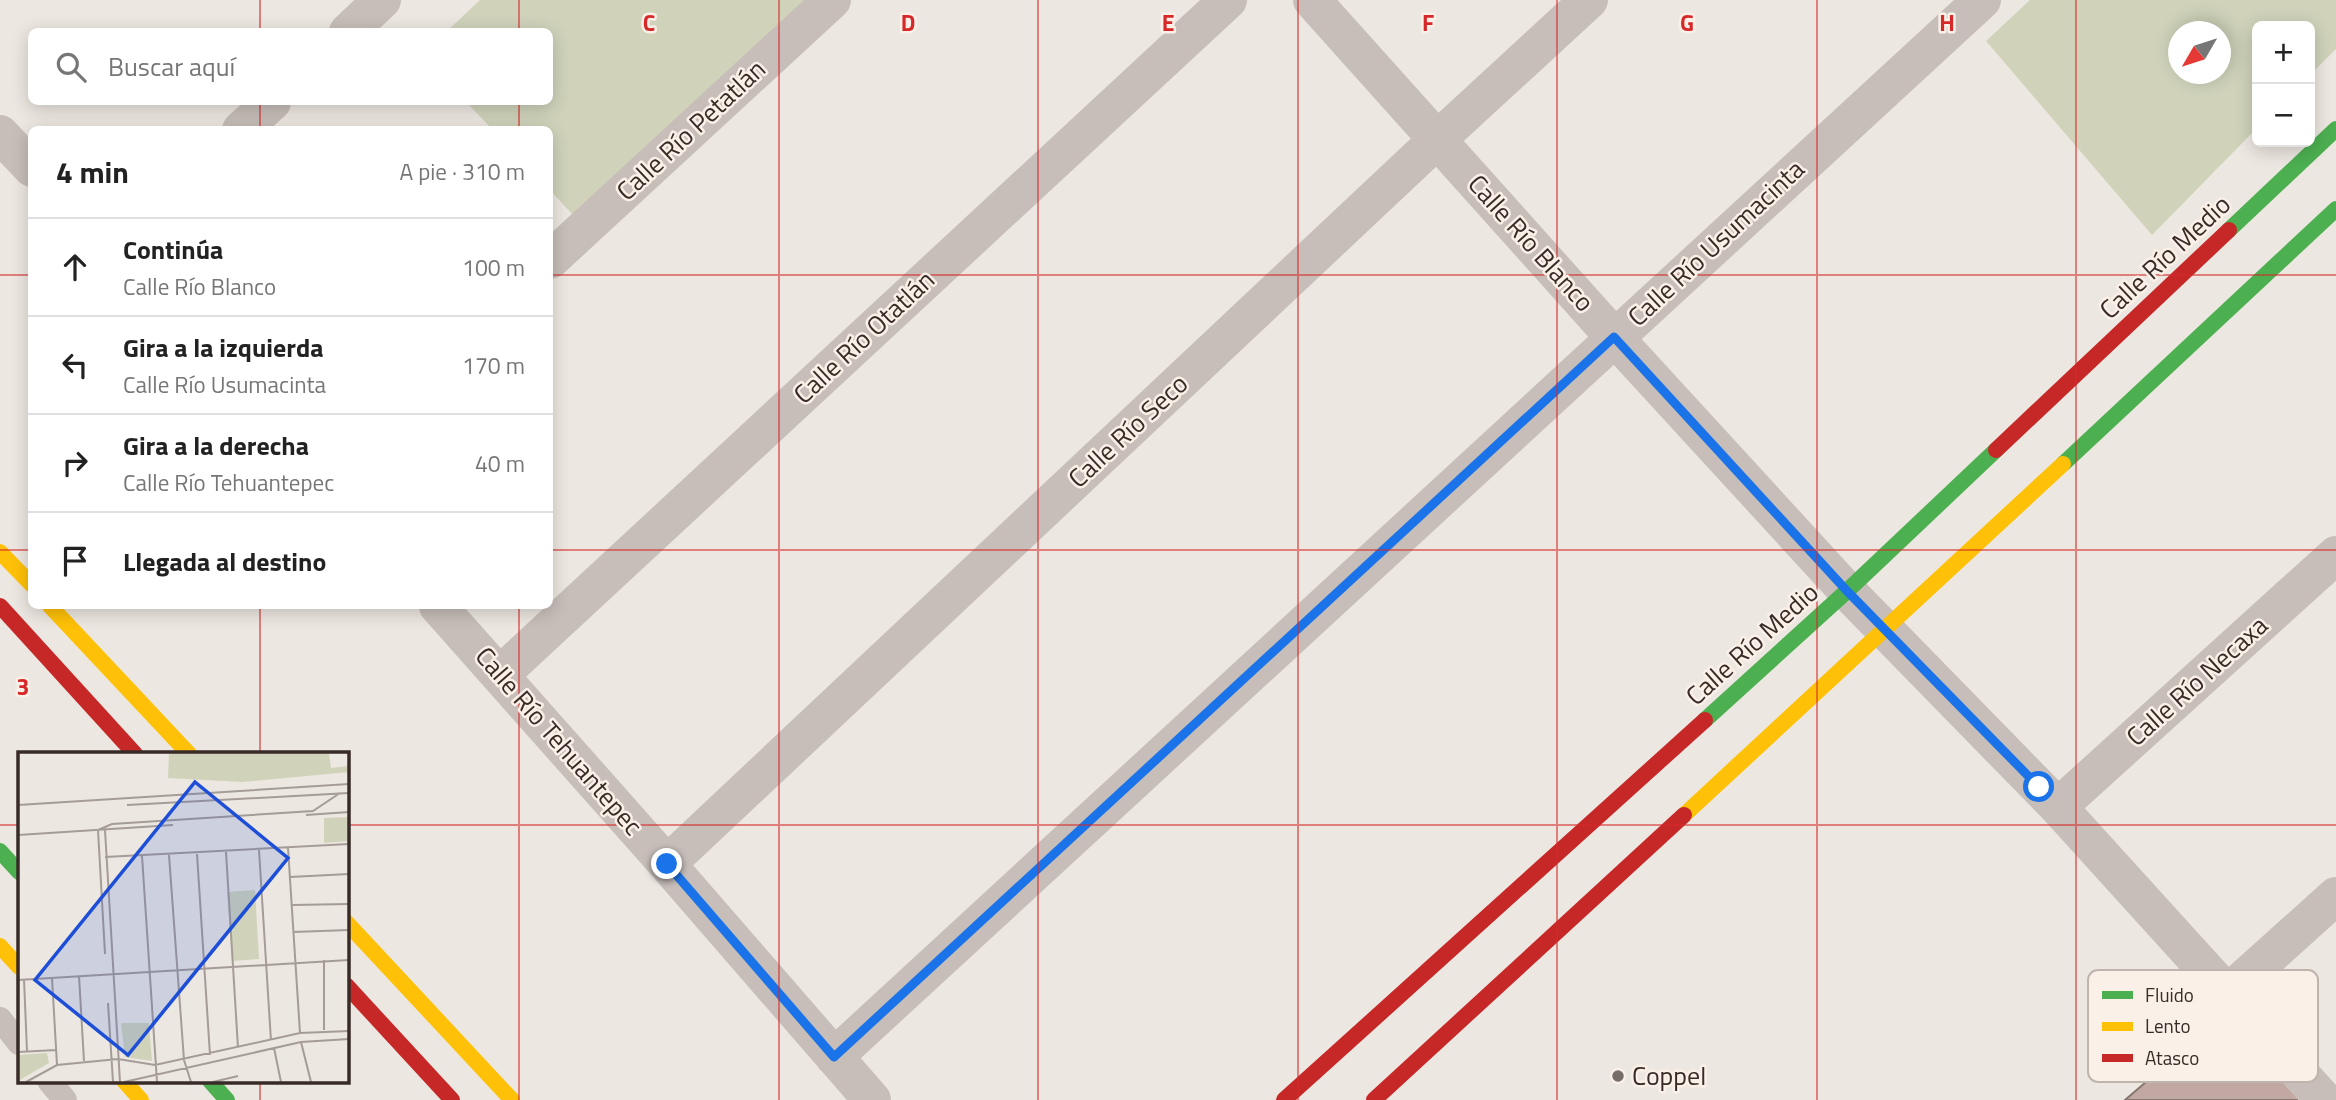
<!DOCTYPE html>
<html lang="es">
<meta charset="utf-8">
<style>
body{margin:0;font-family:"Titillium Web",sans-serif;background:#f6f6f6;color:#222}
.controls{position:absolute;right:21px;top:21px;display:grid;overflow:hidden;border-radius:10px;box-shadow:0 4px 18px #0003}
.controls button{width:63px;height:63px;display:grid;place-items:center;padding:0;border:0;border-bottom:2px solid #e0e0e0;background:#fff;color:#222;font:35px sans-serif}
.compass{position:absolute;left:2168px;top:21px;width:63px;height:63px;border-radius:50%;background:#fff;box-shadow:0 4px 18px #0003;rotate:231deg}
.stop{position:absolute;width:21px;height:21px;margin:-16px;border:5px solid #1a73e8;border-radius:50%;background:#fff}
.stop.end{background:#1a73e8;border-color:#fff;box-shadow:0 2px 7px #0008}
.list{margin:0;padding:0;list-style:none}
h2{display:flex;justify-content:space-between;align-items:center;height:91px;margin:0;padding:0 28px;font-size:30px}
h2 small{font-size:23px;font-weight:400;color:#767676}
.list li{display:grid;grid-template-columns:46px 1fr auto;gap:21px;align-items:center;box-sizing:border-box;height:98px;padding:0 28px;border-top:2px solid #e0e0e0}
.list b{display:block;font-size:26px;white-space:nowrap}
.list p{margin:0;font-size:23px;white-space:nowrap;color:#767676}
.list em{font-size:23px;font-style:normal;color:#767676}
.icon{flex:none;width:38px;height:38px;fill:none;stroke:currentColor;stroke-width:2;stroke-linecap:round;stroke-linejoin:round}
.map{position:relative;flex:none;width:2336px;height:1100px;overflow:hidden}
.search{position:absolute;background:#fff;box-shadow:0 4px 18px #0003;left:28px;top:28px;width:525px;height:77px;display:flex;align-items:center;gap:18px;box-sizing:border-box;padding:0 24px;border-radius:10px;color:#767676;font-size:26px}
.panel{position:absolute;background:#fff;box-shadow:0 4px 18px #0003;left:28px;top:126px;width:525px;height:483px;border-radius:10px}
.map>svg:first-child{display:block}
.green{fill:#d0d3ba;fill-rule:evenodd}
.building{fill:#c2a8a2;stroke:#887671;stroke-width:2}
.lines{fill:none;stroke-linecap:round;stroke-linejoin:round}
.lane{stroke:#c7beb9;stroke-width:24}
.street{stroke:#c7beb9;stroke-width:38}
.fast{stroke:#4caf50;stroke-width:16}
.slow{stroke:#ffc107;stroke-width:16}
.jam{stroke:#c62828;stroke-width:16}
.route{stroke:#1a73e8;stroke-width:9}
.grid{fill:none;stroke:#d62828;stroke-width:2;stroke-opacity:0.55}
.poi-dot{fill:#776d68;stroke:#faf0e8;stroke-width:2.5}
.labels{text-anchor:middle;stroke-width:5;stroke-linejoin:round;paint-order:stroke}
.street-label{font-size:26px;fill:#382b27;stroke:#faf0e8}
.poi-label{font-size:26px;fill:#382b27;stroke:#faf0e8;text-anchor:start}
.inset-road{fill:none;stroke:#a59c97;stroke-width:2}
.view{fill:#1d4ed8;fill-opacity:0.15;stroke:#1d4ed8;stroke-width:3.5}
.inset-edge{fill:none;stroke:#382b27;stroke-width:3.5}
.key{fill:#faf0e8;stroke:#c0b5ae;stroke-width:2}
.key-label{font-size:19px;fill:#382b27}
.grid-label{font-size:23px;text-anchor:middle;font-weight:bold;fill:#d62828;stroke:#faf0e8;stroke-width:5;stroke-linejoin:round;paint-order:stroke}
</style>
<div class="map">
<svg width="2336" height="1100" viewBox="0 0 2336 1100">
<rect width="100%" height="100%" fill="#ede7e1"/>
<!-- green -->
<path class="green" d="M480,0H849L593,237L550,190V130L492,129L466,102H550V32H446Z
M2030,0H2336V49L2310,75V26H2257V128L2152,235L1986,41ZM2178,32H2220V74H2178Z"/>
<!-- building -->
<path class="building" d="M2224,1015L2302,1100H2125Z"/>
<g class="lines">
<!-- lane -->
<path class="lane" d="M0,1019L19,1043
M49,1081L65,1100"/>
<!-- street -->
<path class="street" d="M1312,0L1614,337L1847,591L2058,807L2324,1100
M348,32L382,0
M241,130L272,102
M0,134L32,168
M550,260L832,0
M438,606L667,864L872,1100
M501,674L1228,0
M2058,807L2336,555
M667,864L1438,139L1589,0
M2227,994L2336,896
M834,1057L1982,0"/>
<!-- fast -->
<path class="fast" d="M2229,230L2336,129
M2063,464L2336,209
M1705,720L1847,591L1996,450
M0,851L19,872
M210,1081L227,1100"/>
<!-- slow -->
<path class="slow" d="M0,552L32,585
M50,606L189,754
M1684,815L2063,464
M346,922L512,1100
M0,946L19,967
M124,1081L141,1100"/>
<!-- jam -->
<path class="jam" d="M1996,450L2229,230
M0,606L135,754
M346,985L452,1100
M1284,1100L1705,720
M1374,1100L1684,815"/>
</g>
<g class="lines">
<!-- route -->
<path class="route" d="M667,864L834,1057L1614,337L1847,591L2039,787"/>
</g>
<!-- grid -->
<path class="grid" d="M260,0V32M519,0V32M779,0V1100M1038,0V1100M1298,0V1100M1557,0V1100M1817,0V1100M2076,0V1100M260,102V130M519,102V130M0,275H32M550,275H2336M0,550H32M550,550H2336M260,606V754M519,606V1100M0,825H19M346,825H2336M260,1081V1100"/>
<!-- markers -->
<circle class="poi-dot" cx="1618" cy="1076" r="7"/>
<g class="labels">
<!-- street labels -->
<g class="street-label">
<text transform="translate(691 130) rotate(-43)" y="9">Calle Río Petatlán</text>
<text transform="translate(1531 243) rotate(48)" y="9">Calle Río Blanco</text>
<text transform="translate(1716 243) rotate(-43)" y="9">Calle Río Usumacinta</text>
<text transform="translate(2165 257) rotate(-43)" y="9">Calle Río Medio</text>
<text transform="translate(864 337) rotate(-43)" y="9">Calle Río Otatlán</text>
<text transform="translate(1128 431) rotate(-43)" y="9">Calle Río Seco</text>
<text transform="translate(1752 644) rotate(-42)" y="9">Calle Río Medio</text>
<text transform="translate(2197 681) rotate(-42)" y="9">Calle Río Necaxa</text>
<text transform="translate(559 741) rotate(49)" y="9">Calle Río Tehuantepec</text>
</g>
<!-- poi labels -->
<g class="poi-label">
<text x="1632" y="1085">Coppel</text>
</g>
</g>
<!-- overview -->
<g transform="translate(18 752)">
<rect width="331" height="331" fill="#ede7e1"/>
<path d="M151,1H311L313,16L331,14V20L224,30L150,26ZM331,65V89L306,91V66ZM237,138L241,207L214,209L209,140ZM103,271H131L134,309L107,305ZM29,301L31,311L0,329V303Z" fill="#d0d3ba"/>
<path class="inset-road" d="M0,53L331,32M109,53L331,41M288,63L331,60M80,78L87,202M80,78L94,72L295,59L322,41M87,78L102,330M0,83L155,73M270,96L282,281M241,98L253,289M208,100L220,296M179,102L192,303M151,103L166,308L173,330M124,104L139,330M87,105L331,92M272,125L331,122M274,153L331,152M275,180L331,178M306,208V278M61,224L66,309M34,226L39,313M6,227L9,299M0,228L331,208M90,251L95,330M283,290L293,330M256,296L263,330M0,300L38,298M8,330L39,313L100,307L137,313L282,281L331,279M106,330L283,290L331,287M195,330L220,324"/>
<path class="view" d="M177,30L270,106L110,303L17,228Z"/>
<rect width="331" height="331" class="inset-edge"/>
</g>
<!-- legend -->
<rect x="2088" y="970" width="230" height="112" rx="10" class="key"/>
<rect x="2102" y="991" width="31" height="8" fill="#4caf50"/>
<rect x="2102" y="1022" width="31" height="9" fill="#ffc107"/>
<rect x="2102" y="1054" width="31" height="8" fill="#c62828"/>
<g class="key-label">
<text x="2145" y="1002">Fluido</text>
<text x="2145" y="1033">Lento</text>
<text x="2145" y="1065">Atasco</text>
</g>
<g class="grid-label">
<text x="649" y="31">C</text>
<text x="908" y="31">D</text>
<text x="1168" y="31">E</text>
<text x="1428" y="31">F</text>
<text x="1687" y="31">G</text>
<text x="1947" y="31">H</text>
<text x="23" y="695">3</text>
</g>
</svg>
<div class="controls">
<button>+</button>
<button>−</button>
</div>
<svg class="compass" viewBox="-18 -18 36 36"><path d="M0-13l5 13h-10z" fill="#e53935"/><path d="M0 13l5-13h-10z" fill="#767676"/></svg>
<div class="stop" style="left:2039px;top:787px"></div>
<div class="stop end" style="left:667px;top:864px"></div>
<div class="search"><svg class="icon" aria-label="search" viewBox="0 0 24 24"><circle cx="10" cy="10" r="6"/><path d="M15 15l6 6"/></svg>Buscar aquí</div>
<section class="panel">
<h2>4 min<small>A pie · 310 m</small></h2>
<ul class="list">
<li><svg class="icon" aria-label="ahead" viewBox="0 0 24 24"><path d="M12 20V5M6 11l6-6 6 6"/></svg><div><b>Continúa</b><p>Calle Río Blanco</p></div><em>100 m</em></li>
<li><svg class="icon" aria-label="left" viewBox="0 0 24 24"><path d="M17 20v-9H6M10 6l-5 5 5 5"/></svg><div><b>Gira a la izquierda</b><p>Calle Río Usumacinta</p></div><em>170 m</em></li>
<li><svg class="icon" aria-label="right" viewBox="0 0 24 24"><path d="M7 20v-9h11M14 6l5 5-5 5"/></svg><div><b>Gira a la derecha</b><p>Calle Río Tehuantepec</p></div><em>40 m</em></li>
<li><svg class="icon" aria-label="arrive" viewBox="0 0 24 24"><path d="M6 21V4h12l-3 4 3 4H6"/></svg><div><b>Llegada al destino</b></div></li>
</ul>
</section>
</div>
